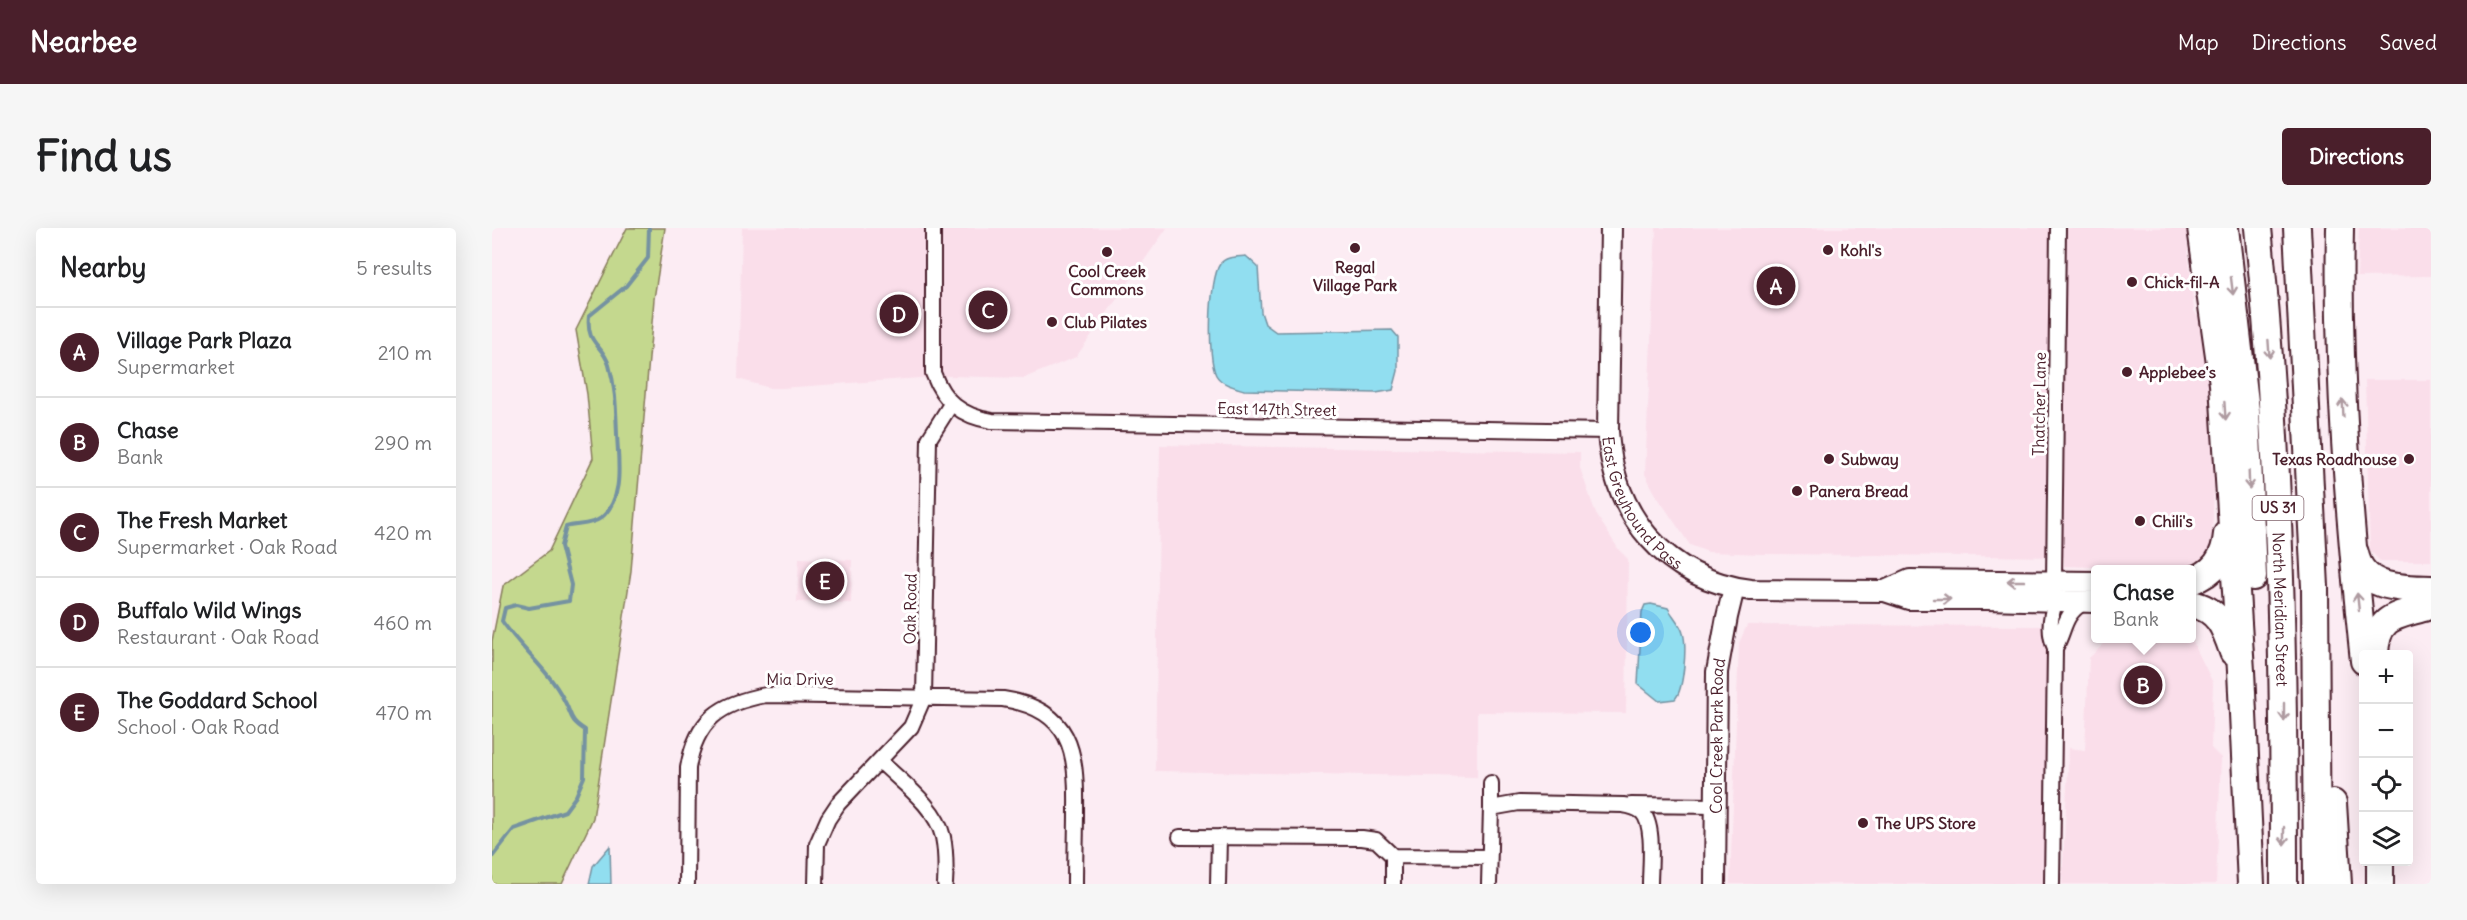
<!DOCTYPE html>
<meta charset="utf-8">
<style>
body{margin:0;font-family:Delius,sans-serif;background:#f6f6f6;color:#202124}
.controls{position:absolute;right:18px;bottom:18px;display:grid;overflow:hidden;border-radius:6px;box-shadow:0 6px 24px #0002}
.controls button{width:54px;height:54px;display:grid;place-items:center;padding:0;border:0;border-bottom:2px solid #e0e0e0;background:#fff;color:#202124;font:30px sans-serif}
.you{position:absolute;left:1149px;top:405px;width:21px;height:21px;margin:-15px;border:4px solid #fff;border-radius:50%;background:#1a73e8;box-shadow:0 0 0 9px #1a73e833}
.badge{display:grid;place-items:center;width:39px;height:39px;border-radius:50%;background:#4a1f2b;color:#fff;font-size:20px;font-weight:700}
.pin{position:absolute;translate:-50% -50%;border:3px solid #fff;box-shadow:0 2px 6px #0006}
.popup{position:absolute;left:1599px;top:337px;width:105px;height:78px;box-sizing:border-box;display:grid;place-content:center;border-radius:6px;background:#fff;filter:drop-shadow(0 2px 4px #0005);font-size:20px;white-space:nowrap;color:#757577}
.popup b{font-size:22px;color:#202124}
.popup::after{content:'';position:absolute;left:50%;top:100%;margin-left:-12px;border:12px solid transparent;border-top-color:#fff}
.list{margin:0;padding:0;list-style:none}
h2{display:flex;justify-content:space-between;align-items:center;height:78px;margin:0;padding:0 24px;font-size:26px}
h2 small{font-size:20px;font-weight:400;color:#757577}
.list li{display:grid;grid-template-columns:39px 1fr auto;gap:18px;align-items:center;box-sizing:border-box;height:90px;padding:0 24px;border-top:2px solid #e0e0e0}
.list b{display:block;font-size:22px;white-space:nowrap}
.list p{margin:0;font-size:20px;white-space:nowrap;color:#757577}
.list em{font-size:20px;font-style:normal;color:#757577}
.icon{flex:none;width:33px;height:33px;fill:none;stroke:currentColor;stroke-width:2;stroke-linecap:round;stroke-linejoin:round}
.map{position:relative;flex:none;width:1939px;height:656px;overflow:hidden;border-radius:6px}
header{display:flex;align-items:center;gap:36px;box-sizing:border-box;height:84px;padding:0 30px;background:#4a1f2b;color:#fff}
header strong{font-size:28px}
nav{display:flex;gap:33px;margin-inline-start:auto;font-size:21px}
.intro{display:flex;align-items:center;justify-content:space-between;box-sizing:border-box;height:144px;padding:0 36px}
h1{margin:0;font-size:42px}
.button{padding:15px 27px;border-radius:6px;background:#4a1f2b;color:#fff;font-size:21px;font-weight:700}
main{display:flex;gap:36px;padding:0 36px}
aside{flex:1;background:#fff;border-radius:6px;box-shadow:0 6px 24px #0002}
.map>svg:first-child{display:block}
.built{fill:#fadeea}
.green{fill:#c4d88e;stroke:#877c5c;stroke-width:1.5}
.water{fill:#91def0;stroke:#7592a1;stroke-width:1.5}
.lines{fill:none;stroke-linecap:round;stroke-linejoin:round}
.stream{stroke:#7592a1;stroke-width:4}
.street-casing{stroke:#4a1f2b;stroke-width:18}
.secondary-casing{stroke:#4a1f2b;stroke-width:24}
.highway-casing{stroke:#4a1f2b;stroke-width:30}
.street{stroke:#fff;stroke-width:14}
.secondary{stroke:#fff;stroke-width:20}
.highway{stroke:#fff;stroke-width:26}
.oneway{stroke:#ae9aa0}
.poi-dot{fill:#4a1f2b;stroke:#fff;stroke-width:2}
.labels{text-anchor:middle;stroke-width:6;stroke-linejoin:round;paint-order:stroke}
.shield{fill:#fff;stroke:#80626b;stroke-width:1.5}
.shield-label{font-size:15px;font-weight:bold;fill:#4a1f2b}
.poi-label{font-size:16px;font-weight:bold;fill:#4a1f2b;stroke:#fff;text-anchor:start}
.street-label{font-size:16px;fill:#4a1f2b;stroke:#fff}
</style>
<header>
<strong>Nearbee</strong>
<nav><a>Map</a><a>Directions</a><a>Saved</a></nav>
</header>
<div class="intro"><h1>Find us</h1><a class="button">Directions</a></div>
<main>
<aside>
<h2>Nearby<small>5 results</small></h2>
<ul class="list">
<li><span class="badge">A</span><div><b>Village Park Plaza</b><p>Supermarket</p></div><em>210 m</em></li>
<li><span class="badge">B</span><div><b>Chase</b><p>Bank</p></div><em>290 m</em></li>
<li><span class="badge">C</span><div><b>The Fresh Market</b><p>Supermarket · Oak Road</p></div><em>420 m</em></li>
<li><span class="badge">D</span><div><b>Buffalo Wild Wings</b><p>Restaurant · Oak Road</p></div><em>460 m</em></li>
<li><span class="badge">E</span><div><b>The Goddard School</b><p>School · Oak Road</p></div><em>470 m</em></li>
</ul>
</aside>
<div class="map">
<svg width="1939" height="656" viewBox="0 0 1939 656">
<rect width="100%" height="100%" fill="#fcecf3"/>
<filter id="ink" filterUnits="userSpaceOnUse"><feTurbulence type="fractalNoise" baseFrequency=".0167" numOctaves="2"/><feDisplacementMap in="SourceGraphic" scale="12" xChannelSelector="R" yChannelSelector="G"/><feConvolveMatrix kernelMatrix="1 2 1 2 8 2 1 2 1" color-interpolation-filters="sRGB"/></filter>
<g filter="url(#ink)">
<!-- built -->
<path class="built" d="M250,0H675L584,129L532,150L456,148L289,160H278L246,151Z
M1164,0H1694L1702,83L1712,96L1717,179L1724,218L1720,306L1715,327L1699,343V342L1572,338V329L1271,326L1216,324L1198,317L1164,267L1153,246Z
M1867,0H1939V48L1865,49Z
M1873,152H1939V333H1888L1878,323Z
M668,217L1088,224V240L1104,286L1127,322L1136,331L1134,485L985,484V549L663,543Z
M307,330L360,332L359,375L305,374Z
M1255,397L1555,398L1552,656H1238L1247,415Z
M1699,410L1721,455L1719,520L1729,530L1724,656H1570L1577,520L1593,522L1597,430L1617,411Z"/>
<!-- green -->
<path class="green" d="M135,0H173L162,71L139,343L101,590L70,656H0V413L11,358L57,323L101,230L95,166L84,102Z"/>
<!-- water -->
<path class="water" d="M754,28L766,39L769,84L773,96L784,104L900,102L906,109V143L901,162L884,165L752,162C742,159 729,156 724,147C715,130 717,51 728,36C734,28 745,29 754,28Z
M1159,376L1176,380C1180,387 1189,397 1191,405C1195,418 1192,461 1183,471L1167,473L1146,456L1150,384L1153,377Z
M118,618L119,656H97L101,638Z"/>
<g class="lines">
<!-- stream -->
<path class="stream" d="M0,629L22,601L73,583L84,568L92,549L93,502C76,491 81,488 72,472C57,442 29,421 10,393L13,380L24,377L37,380L77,373L79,357L69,318L74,299C85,296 100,297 109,290C133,270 126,233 125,206C124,182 124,161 117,137C110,115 94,117 97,88L134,58L156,30L157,0"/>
<defs>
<path id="street" d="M441,0V145C452,174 469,188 500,193L1116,203
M1562,353L1566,0
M1563,420C1574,401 1570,388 1592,374
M388,533C409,554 444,578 451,609C454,624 454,640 453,656
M1139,577L1224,578
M999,580V555
M688,609L870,610L884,612L901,628V656
M901,628L997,629
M195,656L196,540C204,492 228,475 274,467L511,471C579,481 585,523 584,582C584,607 583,631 583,656
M324,656L325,616L336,591L346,576L419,499L432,469L437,211L459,176
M726,656L727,609
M997,656L999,580L1027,575L1131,577C1138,578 1144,579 1150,584C1163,597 1158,638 1158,656
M1560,656L1563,420C1556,405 1558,388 1564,372"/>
<g id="secondary">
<path id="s1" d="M1119,0L1116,203C1121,288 1174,351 1259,362L1393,363L1417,371H1495L1603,374"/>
<path d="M1393,363L1418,352L1603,354"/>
<path id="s2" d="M1223,656L1225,444L1235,389L1242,360"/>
</g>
<g id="highway">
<path d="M1709,0L1731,156L1749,443L1759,656"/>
<path d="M1733,0L1754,183L1761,349"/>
<path id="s3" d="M1766,0C1788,218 1792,437 1792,656"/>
<path d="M1805,0L1823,359L1825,656"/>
<path d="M1848,0C1845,144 1857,289 1872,433"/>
<path d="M1863,325C1870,362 1910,360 1939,361"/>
<path d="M1699,353C1722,345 1733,330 1735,306"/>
<path d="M1699,376C1727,381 1733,400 1741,424"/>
<path d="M1883,427C1884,390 1901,388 1932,380"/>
<path d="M1841,575L1846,656"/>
<path d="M1888,634V656"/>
</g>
</defs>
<!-- street casing -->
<use href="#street" class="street-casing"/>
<!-- secondary casing -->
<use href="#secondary" class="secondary-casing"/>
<!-- highway casing -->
<use href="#highway" class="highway-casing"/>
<!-- street -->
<use href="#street" class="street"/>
<!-- secondary -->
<use href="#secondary" class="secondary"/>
<!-- highway -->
<use href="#highway" class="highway"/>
</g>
<!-- one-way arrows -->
<defs><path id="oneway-shaft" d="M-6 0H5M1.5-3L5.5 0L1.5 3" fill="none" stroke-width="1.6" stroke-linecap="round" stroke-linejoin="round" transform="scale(1.5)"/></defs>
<g class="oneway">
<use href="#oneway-shaft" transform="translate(1740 58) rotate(83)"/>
<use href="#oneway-shaft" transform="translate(1777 121) rotate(86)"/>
<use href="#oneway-shaft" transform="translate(1851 180) rotate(-93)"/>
<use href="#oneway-shaft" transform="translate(1733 183) rotate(86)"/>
<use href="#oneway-shaft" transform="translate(1757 252) rotate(88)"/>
<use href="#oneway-shaft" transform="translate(1524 353) rotate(-180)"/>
<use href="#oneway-shaft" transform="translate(1450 371)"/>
<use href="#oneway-shaft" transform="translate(1866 374) rotate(-96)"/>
<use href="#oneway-shaft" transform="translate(1792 484) rotate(90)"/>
<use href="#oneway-shaft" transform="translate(1792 608) rotate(90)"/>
</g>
</g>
<!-- markers -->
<g class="poi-dot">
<circle cx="863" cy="20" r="6"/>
<circle cx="1336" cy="22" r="6"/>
<circle cx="615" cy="24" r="6"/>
<circle cx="1640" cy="54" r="6"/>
<circle cx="560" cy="94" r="6"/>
<circle cx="1635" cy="144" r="6"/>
<circle cx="1337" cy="231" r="6"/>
<circle cx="1917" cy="231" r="6"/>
<circle cx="1305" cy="263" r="6"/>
<circle cx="1648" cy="293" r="6"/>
<circle cx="1371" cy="595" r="6"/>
</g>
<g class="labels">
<!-- shield labels -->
<rect class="shield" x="1760.5" y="268" width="51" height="24" rx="4.5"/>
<g class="shield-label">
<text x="1786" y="285">US 31</text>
</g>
<!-- poi labels -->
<g class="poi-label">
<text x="1348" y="28">Kohl's</text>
<text x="863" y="45" text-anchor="middle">Regal<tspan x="863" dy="18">Village Park</tspan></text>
<text x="615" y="49" text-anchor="middle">Cool Creek<tspan x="615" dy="18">Commons</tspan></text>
<text x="1652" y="60">Chick-fil-A</text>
<text x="572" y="100">Club Pilates</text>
<text x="1647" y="150">Applebee's</text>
<text x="1349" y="237">Subway</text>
<text x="1905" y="237" text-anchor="end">Texas Roadhouse</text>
<text x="1317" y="269">Panera Bread</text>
<text x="1660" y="299">Chili's</text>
<text x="1383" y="601">The UPS Store</text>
</g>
<!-- street labels -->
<g class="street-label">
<text transform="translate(1547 176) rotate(-89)" y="6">Thatcher Lane</text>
<text transform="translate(785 181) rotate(1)" y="6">East 147th Street</text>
<text dy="6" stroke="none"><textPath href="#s1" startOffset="285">East Greyhound Pass</textPath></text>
<text transform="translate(418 381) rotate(-89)" y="6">Oak Road</text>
<text dy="6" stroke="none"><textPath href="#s3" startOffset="382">North Meridian Street</textPath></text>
<text x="308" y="457">Mia Drive</text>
<text dy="6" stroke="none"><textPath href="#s2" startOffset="148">Cool Creek Park Road</textPath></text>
</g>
</g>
</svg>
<div class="controls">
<button>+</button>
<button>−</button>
<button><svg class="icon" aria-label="locate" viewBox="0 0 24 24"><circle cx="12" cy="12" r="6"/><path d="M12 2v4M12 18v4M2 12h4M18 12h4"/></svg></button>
<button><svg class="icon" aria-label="layers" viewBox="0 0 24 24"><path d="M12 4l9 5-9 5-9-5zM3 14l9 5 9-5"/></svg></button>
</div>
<div class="you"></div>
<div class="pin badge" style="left:1284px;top:58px">A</div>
<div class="pin badge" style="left:1651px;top:457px">B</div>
<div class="popup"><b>Chase</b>Bank</div>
<div class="pin badge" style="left:496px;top:82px">C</div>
<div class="pin badge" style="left:407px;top:86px">D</div>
<div class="pin badge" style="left:333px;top:353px">E</div>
</div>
</main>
